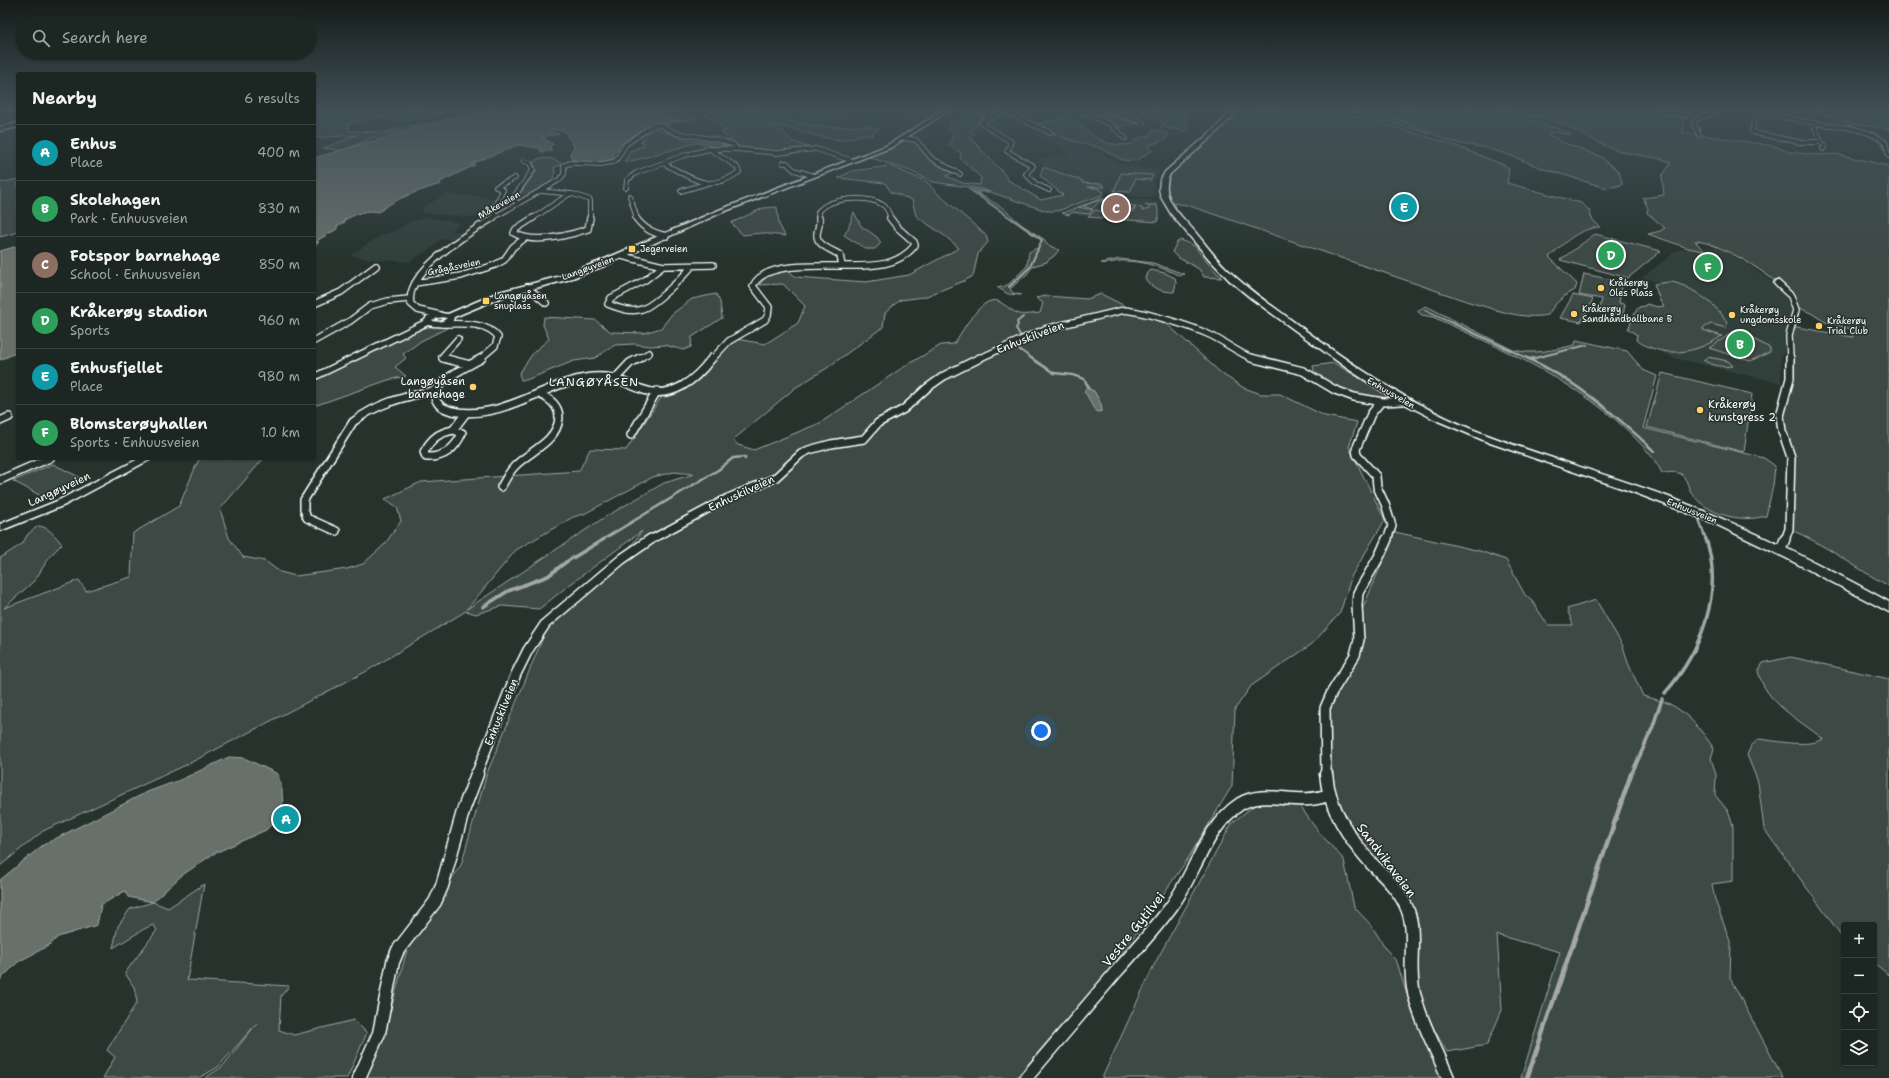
<!DOCTYPE html>
<meta charset="utf-8">
<style>
body{margin:0;font-family:"Shantell Sans",sans-serif;background:#252e2a;color:#f1f3f6}
.controls{position:absolute;right:12px;bottom:12px;display:grid;overflow:hidden;border-radius:4px;box-shadow:0 1px 3px #0004}
.controls button{width:36px;height:36px;display:grid;place-items:center;padding:0;border:0;border-bottom:1px solid #3a4340;background:#1c2622;color:#f1f3f6;font:20px sans-serif}
.you{position:absolute;left:1041px;top:731px;width:14px;height:14px;margin:-10px;border:3px solid #fff;border-radius:50%;background:#1a73e8;box-shadow:0 0 0 6px #1a73e833}
.badge{display:grid;place-items:center;width:26px;height:26px;border-radius:50%;background:#ffd166;color:#fff;font-size:13px;font-weight:700}
.pin{position:absolute;translate:-50% -50%;border:2px solid #fff;box-shadow:0 1px 4px #0006}
.list{margin:0;padding:0;list-style:none}
h2{display:flex;justify-content:space-between;align-items:center;height:52px;margin:0;padding:0 16px;font-size:17px}
h2 small{font-size:13px;font-weight:400;color:#a0a5a5}
.list li{display:grid;grid-template-columns:26px 1fr auto;gap:12px;align-items:center;box-sizing:border-box;height:56px;padding:0 16px;border-top:1px solid #3a4340}
.list b{display:block;font-size:15px;white-space:nowrap}
.list p{margin:0;font-size:13px;white-space:nowrap;color:#a0a5a5}
.list em{font-size:13px;font-style:normal;color:#a0a5a5}
.icon{flex:none;width:22px;height:22px;fill:none;stroke:currentColor;stroke-width:2;stroke-linecap:round;stroke-linejoin:round}
.map{position:relative;flex:none;width:1889px;height:1078px;overflow:hidden}
.search{position:absolute;background:#1c2622;box-shadow:0 1px 3px #0004;left:16px;top:16px;width:300px;height:44px;display:flex;align-items:center;gap:10px;box-sizing:border-box;padding:0 14px;border-radius:22px;color:#a0a5a5;font-size:15px}
.panel{position:absolute;background:#1c2622;box-shadow:0 1px 3px #0004;left:16px;top:72px;width:300px;height:388px;border-radius:4px}
.map>svg:first-child{display:block}
.built{fill:#333f3a}
.green{fill:#3e4944;stroke:#9ea4a2;fill-rule:evenodd}
.water{fill:#67706c;stroke:#a4a9a7}
.lines{fill:none;stroke-linecap:round;stroke-linejoin:round}
.stream-far4{stroke:#a4a9a7;stroke-width:1.5}
.stream-far3{stroke:#a4a9a7;stroke-width:2}
.stream-far2{stroke:#a4a9a7;stroke-width:2.5}
.stream-far1{stroke:#a4a9a7;stroke-width:3.5}
.stream{stroke:#a4a9a7;stroke-width:4.5}
.street-far4-casing{stroke:#fff;stroke-width:5.5}
.street-far3-casing{stroke:#fff;stroke-width:8}
.street-far2-casing{stroke:#fff;stroke-width:10}
.street-far1-casing{stroke:#fff;stroke-width:12}
.street-casing{stroke:#fff;stroke-width:15}
.secondary-casing{stroke:#fff;stroke-width:3}
.primary-casing{stroke:#fff;stroke-width:3}
.street-far4{stroke:#26332d;stroke-width:4}
.street-far3{stroke:#26332d;stroke-width:5.5}
.street-far2{stroke:#26332d;stroke-width:7}
.street-far1{stroke:#26332d;stroke-width:9}
.street{stroke:#26332d;stroke-width:12}
.secondary{fill:#26332d;fill-rule:evenodd}
.primary{fill:#26332d;fill-rule:evenodd}
.poi-dot{fill:#ffd166;stroke:#26332d;stroke-width:1.5}
.labels{text-anchor:middle;stroke-width:3;stroke-linejoin:round;paint-order:stroke}
.far-street-label{font-size:9px;fill:#fff;stroke:#26332d}
.far-poi-label{font-size:9px;fill:#fff;stroke:#26332d;text-anchor:start}
.street-label{font-size:11px;fill:#fff;stroke:#26332d}
.poi-label{font-size:11px;fill:#fff;stroke:#26332d;text-anchor:end}
.neighbourhood-label{font-size:12px;letter-spacing:1px;fill:#fff;stroke:#26332d}
.near-street-label{font-size:13px;fill:#fff;stroke:#26332d}
</style>
<div class="map">
<svg width="1889" height="1078" viewBox="0 0 1889 1078">
<rect width="100%" height="100%" fill="#26332d"/>
<filter id="ink" filterUnits="userSpaceOnUse"><feTurbulence type="fractalNoise" baseFrequency=".025" numOctaves="2"/><feDisplacementMap in="SourceGraphic" scale="8" xChannelSelector="R" yChannelSelector="G"/><feConvolveMatrix kernelMatrix="1 2 1 2 8 2 1 2 1" color-interpolation-filters="sRGB"/></filter>
<g filter="url(#ink)">
<!-- built -->
<path class="built" d="M787,110H940L917,123L869,115L808,123L804,122L791,111Z
M1054,134L1099,152L1120,164L1161,170L1154,183L1156,196L1144,198L1101,191L1097,188L1067,185L1064,175L1043,167L1042,163L1036,159L1070,154L1041,135Z
M446,194L496,198L492,210V216L472,217L423,213L422,208Z
M1111,195L1158,202V205H1156L1159,217L1157,222L1115,220L1062,213Z
M428,217L461,223L451,231L467,232L454,240L441,239L432,248L409,262L367,259L350,255L382,235L395,231L411,221Z
M1708,247L1717,248L1730,253L1781,287L1789,296L1793,311L1786,325L1784,352L1781,356V383L1674,358L1660,352H1671L1703,331L1657,288L1660,283L1642,278L1677,250Z"/>
<!-- green -->
<path class="green" d="M314,110H428L443,113L428,119L395,120L381,116L348,124L349,131L385,132L423,123L431,124L374,137L342,151L324,148L357,135L314,138Z
M682,110H694L692,114L698,117C690,122 675,122 668,116L671,113Z
M743,110H771L770,114L783,117L785,120L825,127L872,126V128L879,129L873,133L872,136C861,131 850,141 839,140C814,137 791,126 766,124L783,131L792,141L811,148L782,152L740,147L721,132L727,130L717,123L730,121L729,119L711,118L705,115L710,112L728,114H744Z
M1137,110H1169L1189,117L1183,120L1188,124L1186,131L1160,127L1165,123Z
M1240,110H1331L1349,116L1363,118L1448,143L1504,165L1509,169L1507,183L1581,203L1589,210L1592,219L1600,227C1577,229 1566,242 1549,257L1577,284L1575,290C1564,295 1554,304 1548,315C1522,320 1498,310 1472,303L1187,205L1171,203L1164,193L1165,177Z
M1346,110H1645L1685,118L1683,132L1774,146L1789,152L1818,155L1836,154L1889,166V586C1855,568 1825,544 1789,529L1791,457L1780,416L1788,388L1791,326L1853,337L1851,329L1825,322L1811,313L1795,306C1794,303 1793,298 1790,295C1774,276 1720,242 1695,241L1704,251L1688,248L1648,234L1660,231L1665,228L1647,213L1648,208L1643,198L1664,195L1662,176L1671,163L1670,162C1652,155 1632,156 1614,149C1580,137 1555,111 1517,117L1557,128L1571,135L1554,132L1548,134L1562,142L1602,157L1606,162L1619,171L1622,183V185L1607,188L1544,169L1509,155L1483,147L1461,144L1443,139L1416,125L1393,117L1430,134Z
M1814,110H1859L1889,113V130L1872,126L1848,123Z
M971,112L989,116L981,118L976,126L971,130L974,134L969,137L1003,172L1008,180L1041,200L1063,195L1040,176L1043,167L1083,181L1082,183L1102,184L1105,187H1088L1097,188L1104,192L1102,195L1057,211H1047L981,189L933,182L910,171L869,157L903,140H913L931,159L951,172V174L946,176L963,183L980,185L981,178L960,158L961,153L949,146L953,135L948,130L949,124L963,120Z
M1105,113L1130,122L1139,123C1114,130 1115,126 1093,114Z
M1066,117C1092,131 1100,149 1132,144L1136,139L1150,135L1152,131H1158L1168,133L1166,139L1147,146L1153,150L1136,161L1123,160L1097,147L1067,139L1034,124L1053,121Z
M654,128L688,140L733,146L734,147L722,148L696,143L624,163L630,151L645,145L640,142L645,140L641,137L642,135Z
M540,158L553,159L561,163V165L554,167L555,173L552,181H556L523,200H517L518,196L536,171L533,162Z
M890,166L927,182L937,193L986,235L988,242L978,254L973,276L964,281L924,297L900,300L885,313L883,327L827,368L795,388L733,440L738,445L754,450L820,423L902,368L941,345L954,344C962,332 983,292 1000,302C1020,315 1015,316 1040,313L1043,303L1036,298L1046,296L1087,299L1101,294L1139,313L1167,324L1222,374L1244,388L1261,394H1280L1325,416L1357,422L1349,447L1385,520L1352,575L1340,613L1312,644L1251,686L1235,709L1232,786L1187,860L1116,962L1016,1078H365L389,1016L409,943L461,865L487,773L549,623L611,572L642,531L568,586L539,609L502,606L476,614L466,611L367,671L188,764L43,831L0,866V558L22,544L28,534L38,526C48,526 56,537 62,544L50,556L35,580L4,608L79,580L86,591L131,577L133,533L179,506L198,461L201,458H264L220,509L229,538L243,557L265,561L280,572L296,576L347,569L363,564L385,544L401,521L397,507L385,499L421,482L579,471L590,449L626,450L663,395C709,388 706,363 736,339L765,344L798,323L805,306L783,284L759,285L767,276L787,270L796,277L866,282L909,275L959,248L945,236L916,216L912,200L891,192L885,183L838,178L852,171ZM674,472L694,474L664,483L605,517L467,609L516,550L573,517L584,514L653,477Z
M1121,173L1153,175L1151,180L1135,179L1130,192L1114,191Z
M18,179V232L0,237V183Z
M968,189L989,192H976L1003,208L1021,224L1045,240L1046,244L1059,250L1054,256L1047,261V262L1033,266L1027,274L1010,289L1013,293L1021,295L1008,294L997,287H1003L1009,284L1027,266L1029,252L1039,247L1041,240Z
M1103,198H1104L1103,200L1108,201H1100L1092,209L1083,206L1099,200L1078,207L1093,210L1089,214L1072,212L1069,215L1062,213Z
M1124,204L1135,206L1133,209L1129,210V212L1134,211L1136,206L1143,209L1142,211L1149,209L1150,207L1145,205H1157L1159,215L1157,222L1088,217L1095,210L1114,214L1116,212L1123,214L1122,218L1128,220L1129,218L1123,215L1126,212H1116Z
M777,207L779,224L785,236L761,233L743,235L731,223L763,208Z
M854,212L861,226L877,237L881,243L875,249H866L844,235L848,229Z
M1595,234L1661,251L1628,278L1560,260Z
M1181,240L1195,246L1203,258L1222,278L1204,277L1199,269L1177,257L1172,252L1177,242Z
M1120,259L1153,263L1184,274L1180,276C1164,268 1144,261 1125,261C1117,260 1108,265 1101,263Z
M1151,270L1165,273L1175,278L1176,283L1174,292C1163,292 1151,288 1145,279L1146,275Z
M1584,274L1623,282L1619,303L1625,304L1623,316L1599,311L1602,299L1579,295Z
M1669,282C1686,282 1723,308 1727,324L1726,328L1711,324L1703,328V330L1722,336C1695,354 1664,359 1636,340L1637,335L1628,329L1636,311L1639,307L1645,306L1646,304L1658,307L1664,306L1661,303L1654,284Z
M716,294L720,302L722,318L692,337L691,347L683,350L665,345L650,346L634,344L615,345L595,358L574,361L526,380H521L519,373L534,352L549,339L543,325L544,317L595,320L611,332L644,333L661,328L672,314L692,299Z
M1573,295L1593,299L1581,322L1560,318Z
M1426,306L1513,350C1535,355 1553,350 1575,345L1576,340L1627,351L1643,370L1657,376L1643,428L1764,458L1775,466L1773,486L1766,516C1741,523 1706,515 1691,492C1688,487 1686,477 1681,474C1676,471 1668,473 1662,473C1653,455 1640,443 1626,429C1571,378 1500,348 1433,317L1422,315L1417,311Z
M453,325L421,341L403,354L406,358L395,367L406,376L388,380L314,406V379L407,333L428,327Z
M1733,332L1744,334L1770,348V352L1750,361L1709,348Z
M1708,357L1728,361L1733,366C1725,368 1710,365 1703,360Z
M1334,363L1391,397L1390,399L1361,397L1330,385L1315,375L1313,366Z
M1662,373L1752,394L1744,452L1647,427Z
M53,464L85,480L45,498L13,481Z
M1395,532L1480,551L1506,560L1525,595L1532,601L1548,625H1573L1567,609L1596,600L1623,646L1628,663L1643,696C1652,699 1662,700 1670,704C1689,714 1702,731 1714,749L1711,758L1716,775L1715,795L1728,811L1733,826V881L1712,884L1715,900L1731,944L1730,978L1783,1078H1521L1560,952L1497,935L1502,1010L1487,1045L1447,1052L1420,1005L1415,961L1419,925L1413,908L1359,841L1328,781L1327,715L1361,646L1360,615Z
M1791,657L1889,679V975L1874,963V925H1844V938L1841,935L1764,829L1758,782L1747,755L1751,746L1759,739C1776,741 1809,748 1823,739C1800,720 1765,703 1758,671L1763,663Z
M1257,803L1300,806L1317,830L1344,860L1354,907L1371,925L1386,949L1397,962L1413,1015L1433,1059L1439,1078H1102L1154,965L1232,823Z
M204,884L187,980L289,986L281,996L279,1030L294,1035L354,1020L367,1033L347,1078H205L222,1067L257,1023L218,1067L199,1078H103L115,1057L107,1050L137,1002L134,987L125,973L157,930L153,925L144,929L113,948L118,926L130,909L153,902L168,908Z"/>
<!-- water -->
<path class="water" d="M494,110H682L671,113L668,116L673,120L680,121L666,124L665,126H648L620,145L609,162L586,163L573,161L570,154L574,146L564,131L550,129L551,132L559,134L542,137L553,144L550,147L552,151L541,152L540,148L518,145L471,164L475,165L440,182L441,184C421,190 395,198 379,212C365,209 357,214 344,220L345,222L337,226V229L318,240L316,242H319L314,246V158L455,117Z
M18,246V352L0,360V251Z
M1086,388L1094,391L1101,404L1102,411L1098,412C1090,408 1091,398 1084,392Z
M229,757L244,758L278,774L282,790L283,813L266,830L213,854L181,876L153,902L128,897L125,891L101,905L97,925L58,937L48,946L18,962L0,980V880L43,845L147,792L180,780Z"/>
<g class="lines">
<!-- stream-far4 -->
<path class="stream-far4" d="M973,191L1012,219"/>
<!-- stream-far3 -->
<path class="stream-far3" d="M1009,287L1030,267L1042,240L1011,218
M1425,310L1529,359
M1021,337L1016,328L1018,325L1017,322L1023,317
M1016,344L1014,346L1033,359
M1531,359L1587,345"/>
<!-- stream-far2 -->
<path class="stream-far2" d="M1031,358L1054,373L1073,375L1084,379L1089,388
M1527,358C1575,380 1616,415 1654,451
M1530,359L1535,358
M1699,519L1706,540
M602,540L718,470L733,458L745,457V459"/>
<!-- stream-far1 -->
<path class="stream-far1" d="M483,607L508,591L548,576L566,562L604,539
M1665,693C1701,652 1724,593 1706,539
M1631,775L1652,729L1662,699"/>
<!-- stream -->
<path class="stream" d="M1527,1078L1631,774"/>
<defs>
<path id="street-far4" d="M1014,110L988,118L981,123L1011,142L1007,151L1033,166L1026,174L1036,184L1049,190
M1080,110L1111,125L1125,138
M1104,110L1143,122
M1645,110L1686,115L1688,110
M1757,110C1778,117 1799,120 1820,124C1843,127 1866,128 1885,142L1889,156
M1004,111L1051,133
M1754,119L1752,131L1755,133L1799,142H1821
M1813,123L1821,142L1825,146L1823,149
M1699,135L1694,124L1695,120L1719,110
M904,138L916,140L931,158L960,174
M663,163C692,178 708,194 739,172L737,167L710,149
M783,163H787L794,170L811,175
M626,188L627,180L636,173L685,155L710,149H736L777,153L816,149L850,160
M540,191L573,194L590,200V219
M681,191L705,184
M630,196L637,219
M518,204L513,198L533,170L530,163L524,161
M495,217L493,210L503,190L496,187L515,178
M491,219L559,180L564,174V165L571,163L601,164L613,162L617,159L625,145L650,127L656,125H660L676,133L719,140L734,145L736,149
M532,219L569,194
M819,219L818,212C829,197 868,195 883,205C888,208 889,214 891,219"/>
<path id="street-far3" d="M533,218L516,229L514,233C534,245 567,236 588,229L590,218
M636,218C644,229 653,233 666,236
M819,218C820,224 818,228 817,234C816,245 832,250 840,255L842,266
M622,256L663,266L713,265
M663,266L645,280L611,298L608,304C618,308 631,313 642,309C655,305 683,277 692,266
M842,266C868,266 898,268 915,245L914,242L897,227L890,218
M415,283L461,276L495,265L504,260L513,247L525,238
M1777,283L1791,296L1796,310L1789,336L1790,359
M527,287L546,303
M314,304L341,292L376,266
M440,315L418,310L411,304C403,273 471,231 493,218
M442,324C459,324 487,321 498,337L495,346L480,359
M314,341L350,321L370,306L388,301L409,299
M445,359L442,357L458,339
M638,359L649,353
M712,359L729,341L765,320L768,315L769,307L753,286C764,261 819,267 842,266
M978,359L1045,329L1124,310C1145,312 1191,326 1210,335C1225,342 1238,353 1254,359"/>
<path id="street-far2" d="M443,358L470,365
M482,358C471,365 424,385 437,402C441,409 451,411 458,412C508,418 545,382 592,377C615,375 621,382 641,389C672,401 695,380 712,358
M1251,358L1303,371L1335,390L1354,397L1383,402L1403,401
M616,378L630,363L640,358
M1380,403L1371,414L1356,449L1357,455L1376,476L1377,487L1385,504L1392,526L1387,540
M0,421L9,417
M453,430L462,433C455,449 443,458 426,457L424,452C431,439 438,433 453,430Z
M453,430L466,413
M631,435L657,391
M0,480L50,458
M501,487C506,479 509,471 517,464C532,450 557,441 559,418C559,406 550,399 541,395
M336,531L307,518L304,509V500L353,422C379,402 405,397 436,390
M650,540L728,498L775,478L801,454L809,450L831,444L864,439L878,423L904,409L927,388L944,376L980,358
M1785,540L1789,529L1791,457L1782,431L1780,416L1790,378V358"/>
<path id="street-far1" d="M1781,550L1785,539
M476,775L516,674L528,650L546,623L622,559L651,539
M1326,775L1325,708L1332,692L1355,655L1359,640L1357,606L1358,593L1380,555L1387,539"/>
<path id="street" d="M1326,774C1329,809 1349,838 1372,864C1384,876 1397,888 1405,904C1418,929 1408,960 1413,988C1419,1019 1436,1048 1448,1078
M359,1078L379,1033L393,962L398,950L435,902L442,886L464,808L477,774
M1026,1078C1056,1043 1086,1007 1116,972C1135,951 1154,930 1171,907C1194,876 1206,826 1240,804C1265,788 1298,807 1328,795"/>
<path id="secondary" d="M944,110H950L890,148L723,212L604,266L567,280L505,296L454,317C453,328 437,327 428,325L314,380V374L425,320L427,316L440,313L448,314L499,292L561,276L598,262L719,210L886,146ZM440,317L447,318L441,322L432,321Z
M18,123V127L0,131V127Z
M140,458H153L65,505L0,531V524L57,501Z"/>
<path id="primary" d="M1233,110H1239L1215,134L1170,174C1158,198 1182,216 1196,233C1206,245 1215,258 1227,269C1248,290 1274,307 1298,325C1352,365 1407,402 1469,428C1533,454 1601,472 1666,496C1743,525 1817,562 1889,602V612L1786,558L1711,522L1630,491L1490,443L1438,421L1391,397L1348,369L1252,299L1229,280L1209,259L1171,214L1161,197L1159,189L1160,181L1165,172L1211,132Z"/>
</defs>
<!-- street-far4 casing -->
<use href="#street-far4" class="street-far4-casing"/>
<!-- street-far3 casing -->
<use href="#street-far3" class="street-far3-casing"/>
<!-- street-far2 casing -->
<use href="#street-far2" class="street-far2-casing"/>
<!-- street-far1 casing -->
<use href="#street-far1" class="street-far1-casing"/>
<!-- street casing -->
<use href="#street" class="street-casing"/>
<!-- secondary casing -->
<use href="#secondary" class="secondary-casing"/>
<!-- primary casing -->
<use href="#primary" class="primary-casing"/>
<!-- street-far4 -->
<use href="#street-far4" class="street-far4"/>
<!-- street-far3 -->
<use href="#street-far3" class="street-far3"/>
<!-- street-far2 -->
<use href="#street-far2" class="street-far2"/>
<!-- street-far1 -->
<use href="#street-far1" class="street-far1"/>
<!-- street -->
<use href="#street" class="street"/>
<!-- secondary -->
<use href="#secondary" class="secondary"/>
<!-- primary -->
<use href="#primary" class="primary"/>
</g>
</g>
<!-- sky -->
<linearGradient id="sky" x2="0" y2="1"><stop stop-color="#151c19"/><stop offset="0.42" stop-color="#415057"/><stop offset="1" stop-color="#415057" stop-opacity="0"/></linearGradient>
<rect width="1889" height="261" fill="url(#sky)"/>
<!-- markers -->
<g class="poi-dot">
<rect x="628" y="245" width="8" height="8" rx="2"/>
<circle cx="1601" cy="288" r="4"/>
<rect x="482" y="297" width="8" height="8" rx="2"/>
<circle cx="1574" cy="314" r="4"/>
<circle cx="1732" cy="315" r="4"/>
<circle cx="1819" cy="326" r="4"/>
<circle cx="473" cy="387" r="4"/>
<circle cx="1700" cy="410" r="4"/>
</g>
<g class="labels">
<!-- far-street labels -->
<g class="far-street-label">
<text transform="translate(499 205) rotate(-30)" y="3">Måkeveien</text>
<text transform="translate(454 267) rotate(-12)" y="3">Grågåsveien</text>
<text transform="translate(588 268) rotate(-20)" y="3">Langøyveien</text>
<text transform="translate(1391 393) rotate(30)" y="3">Enhuusveien</text>
<text transform="translate(1692 511) rotate(22)" y="3">Enhuusveien</text>
</g>
<!-- far-poi labels -->
<g class="far-poi-label">
<text x="640" y="252">Jegerveien</text>
<text x="1609" y="286">Kråkerøy<tspan x="1609" dy="10">Oles Plass</tspan></text>
<text x="494" y="299">Langøyåsen<tspan x="494" dy="10">snuplass</tspan></text>
<text x="1582" y="312">Kråkerøy<tspan x="1582" dy="10">Sandhåndballbane B</tspan></text>
<text x="1740" y="313">Kråkerøy<tspan x="1740" dy="10">ungdomsskole</tspan></text>
<text x="1827" y="324">Kråkerøy<tspan x="1827" dy="10">Trial Club</tspan></text>
</g>
<!-- street labels -->
<g class="street-label">
<text transform="translate(1030 337) rotate(-21)" y="4">Enhuskilveien</text>
<text transform="translate(59 489) rotate(-25)" y="4">Langøyveien</text>
<text transform="translate(741 493) rotate(-25)" y="4">Enhuskilveien</text>
<text transform="translate(501 712) rotate(-68)" y="4">Enhuskilveien</text>
</g>
<!-- poi labels -->
<g class="poi-label">
<text x="465" y="385">Langøyåsen<tspan x="465" dy="13">barnehage</tspan></text>
<text x="1708" y="408" text-anchor="start">Kråkerøy<tspan x="1708" dy="13">kunstgress 2</tspan></text>
</g>
<!-- neighbourhood labels -->
<g class="neighbourhood-label">
<text x="594" y="386">LANGØYÅSEN</text>
</g>
<!-- near-street labels -->
<g class="near-street-label">
<text transform="translate(1387 860) rotate(53)" y="5">Sandvikaveien</text>
<text transform="translate(1133 929) rotate(-51)" y="5">Vestre Gytilvei</text>
</g>
</g>
</svg>
<div class="controls">
<button>+</button>
<button>−</button>
<button><svg class="icon" aria-label="locate" viewBox="0 0 24 24"><circle cx="12" cy="12" r="6"/><path d="M12 2v4M12 18v4M2 12h4M18 12h4"/></svg></button>
<button><svg class="icon" aria-label="layers" viewBox="0 0 24 24"><path d="M12 4l9 5-9 5-9-5zM3 14l9 5 9-5"/></svg></button>
</div>
<div class="you"></div>
<div class="pin badge" style="left:286px;top:819px;background:#0f9aa8">A</div>
<div class="pin badge" style="left:1740px;top:344px;background:#2e9e5b">B</div>
<div class="pin badge" style="left:1116px;top:208px;background:#8d6e63">C</div>
<div class="pin badge" style="left:1611px;top:255px;background:#2e9e5b">D</div>
<div class="pin badge" style="left:1404px;top:207px;background:#0f9aa8">E</div>
<div class="pin badge" style="left:1708px;top:267px;background:#2e9e5b">F</div>
<div class="search"><svg class="icon" aria-label="search" viewBox="0 0 24 24"><circle cx="10" cy="10" r="6"/><path d="M15 15l6 6"/></svg>Search here</div>
<section class="panel">
<h2>Nearby<small>6 results</small></h2>
<ul class="list">
<li><span class="badge" style="background:#0f9aa8">A</span><div><b>Enhus</b><p>Place</p></div><em>400 m</em></li>
<li><span class="badge" style="background:#2e9e5b">B</span><div><b>Skolehagen</b><p>Park · Enhuusveien</p></div><em>830 m</em></li>
<li><span class="badge" style="background:#8d6e63">C</span><div><b>Fotspor barnehage</b><p>School · Enhuusveien</p></div><em>850 m</em></li>
<li><span class="badge" style="background:#2e9e5b">D</span><div><b>Kråkerøy stadion</b><p>Sports</p></div><em>960 m</em></li>
<li><span class="badge" style="background:#0f9aa8">E</span><div><b>Enhusfjellet</b><p>Place</p></div><em>980 m</em></li>
<li><span class="badge" style="background:#2e9e5b">F</span><div><b>Blomsterøyhallen</b><p>Sports · Enhuusveien</p></div><em>1.0 km</em></li>
</ul>
</section>
</div>
